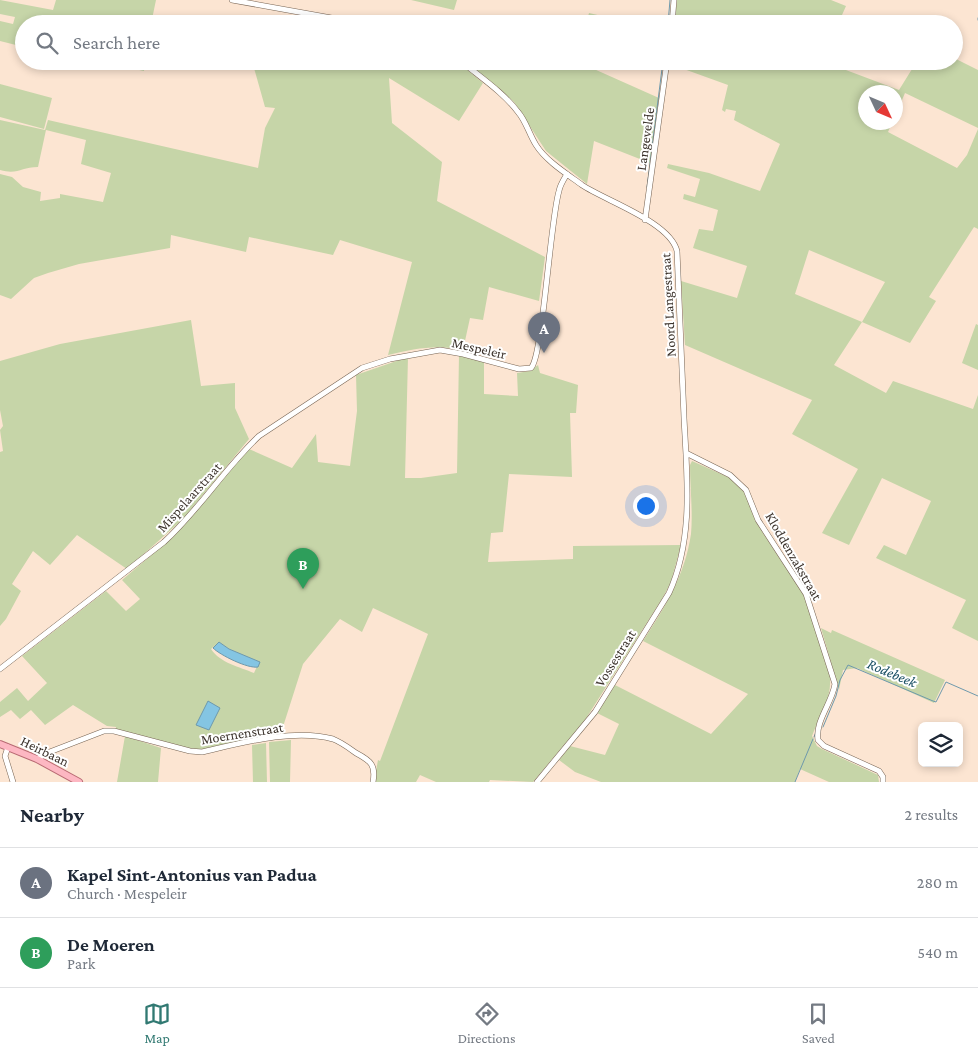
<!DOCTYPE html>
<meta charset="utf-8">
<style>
body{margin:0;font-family:"Crimson Pro",serif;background:#f6f6f7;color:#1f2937}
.controls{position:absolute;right:15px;bottom:15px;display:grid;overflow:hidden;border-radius:8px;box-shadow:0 2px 8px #0003}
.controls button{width:45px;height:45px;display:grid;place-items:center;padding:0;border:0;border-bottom:1px solid #e0e1e3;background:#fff;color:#1f2937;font:25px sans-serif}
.compass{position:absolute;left:858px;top:85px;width:45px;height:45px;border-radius:50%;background:#fff;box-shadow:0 2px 8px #0003;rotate:134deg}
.you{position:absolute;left:645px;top:505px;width:18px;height:18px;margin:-12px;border:4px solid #fff;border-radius:50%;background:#1a73e8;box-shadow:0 0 0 8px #1a73e833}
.badge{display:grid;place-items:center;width:32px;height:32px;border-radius:50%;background:#317972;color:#fff;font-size:16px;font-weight:700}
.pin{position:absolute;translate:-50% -41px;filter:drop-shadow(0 1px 2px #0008)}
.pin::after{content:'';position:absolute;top:26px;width:18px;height:15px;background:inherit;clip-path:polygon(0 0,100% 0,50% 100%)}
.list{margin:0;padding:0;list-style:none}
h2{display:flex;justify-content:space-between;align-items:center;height:65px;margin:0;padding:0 20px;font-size:21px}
h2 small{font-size:16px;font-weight:400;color:#747a83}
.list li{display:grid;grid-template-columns:32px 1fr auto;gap:15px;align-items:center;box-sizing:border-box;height:70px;padding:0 20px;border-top:1px solid #e0e1e3}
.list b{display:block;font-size:19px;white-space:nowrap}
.list p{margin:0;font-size:16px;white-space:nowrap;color:#747a83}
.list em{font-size:16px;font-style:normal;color:#747a83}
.icon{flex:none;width:28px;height:28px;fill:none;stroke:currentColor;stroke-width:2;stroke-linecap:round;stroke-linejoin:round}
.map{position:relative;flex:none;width:978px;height:782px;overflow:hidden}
.search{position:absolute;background:#fff;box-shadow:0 2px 8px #0003;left:15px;right:15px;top:15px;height:55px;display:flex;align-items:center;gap:12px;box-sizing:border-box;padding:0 18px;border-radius:28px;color:#747a83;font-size:19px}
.sheet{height:205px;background:#fff}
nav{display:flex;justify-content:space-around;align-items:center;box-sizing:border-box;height:70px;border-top:1px solid #e0e1e3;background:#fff;font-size:14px;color:#747a83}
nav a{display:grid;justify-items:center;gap:2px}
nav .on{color:#317972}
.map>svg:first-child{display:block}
.green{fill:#c6d5a8;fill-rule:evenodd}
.water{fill:#84c5e3;stroke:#6e99ac}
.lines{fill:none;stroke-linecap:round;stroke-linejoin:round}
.stream{stroke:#6e99ac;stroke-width:1}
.minor-casing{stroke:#776453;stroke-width:6}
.major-casing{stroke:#b86a73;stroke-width:8}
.minor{stroke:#fff;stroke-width:5}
.major{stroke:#fdb7c2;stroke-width:6}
.labels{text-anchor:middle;stroke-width:4;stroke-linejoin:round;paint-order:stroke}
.street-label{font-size:14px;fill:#3c332c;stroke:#fff}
.water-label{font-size:15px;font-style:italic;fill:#1b5065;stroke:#fff}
</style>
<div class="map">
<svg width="978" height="782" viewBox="0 0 978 782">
<rect width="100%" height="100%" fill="#fce5d2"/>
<!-- green -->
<path class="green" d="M0,0L53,10L56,0H156L151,24H24V47L0,41V21L13,24L15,17L0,14Z
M411,0H457L454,10Z
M677,0H831L846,6L838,24H674Z
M589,13L636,24H586Z
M954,58L978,70V128L905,93L896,114V92H866V122L892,123L888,132L957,168L967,155L978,129V229L974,227L929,297L936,301L910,343L862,322L834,365L886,393L893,381L973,409L978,395V641L952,628L966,600L876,558L884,545L906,555L931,501L882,478L849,545L822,533L858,469L792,434L812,400L685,345L681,281L737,298L747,266L693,248L699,229L713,231L718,210L683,199L684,194L695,197L700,179L667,168L668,164L709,173L760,191L780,144L734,120L736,111L726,109L725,112L722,110L728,85L670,64L671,61H822L899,90L917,61H954ZM809,250L885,282L862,322L795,294Z
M96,61H145L144,71Z
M252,61H457L483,83L459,121L389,78L392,123L442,162L437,201L545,257L539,301L489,287L483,320L470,318L463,350C436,344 414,349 388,355L412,262L340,240L333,255L249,237L246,252L171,235L170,248L79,264L48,273L34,278L11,299L0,295V174L12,177L23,187L41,192L40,201L60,198V194L103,202L111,173L81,164L86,140L46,130L38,167C21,167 18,175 0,170V120L45,130L48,120L258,168L265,128L275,108L265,107Z
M472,61H576L659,98L650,163L594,141L587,184L546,151L514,102L470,65Z
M0,84L52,98L44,129L0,117Z
M191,320L201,386L235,383V408L249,439L183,519L127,569L77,535L50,565L33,551L12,584L21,591L6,619L0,626V452L3,451L0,430L3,426L0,410V361L60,344Z
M976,324L978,325V370L962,363Z
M459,355L484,361V394L518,396L517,373L530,371L538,365L540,373L578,385L576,413H570L572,477L509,474L503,532L491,533L488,562L573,559V546L681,545L671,582L662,599L585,720L533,782L490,780L489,782H436L420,775L416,782H374L378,760L380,761L428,634L373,608L362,632L340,619L303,664L281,733L242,740L214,748L192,750L116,730V727L107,726L73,705L45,725L31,710L20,719L11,710L0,717V702L17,688L28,701L47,683L22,656L106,591L126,611L140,599L122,580L174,536L249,449L292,468L316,434L318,462L350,466L357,411L356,375L408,357L405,478H421L457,473ZM219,642L229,649L259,662L254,673C240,667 220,663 211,649Z
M692,461L730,478L744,492L763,533L804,595L830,676C832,699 820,715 812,736L817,746L822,749L878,775L879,782H829L800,769L795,782H601L575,772L559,760L570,746L605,755L619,724L597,713L615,685L711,734L748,694L643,641C665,607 685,575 691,534C693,512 690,487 690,465Z
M821,628L831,633L832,630L945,680L934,703L857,668L843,670L839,690Z
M125,736L161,748L158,782H117Z
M291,740L290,782H270L269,742Z
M266,743L267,782H253L252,745Z"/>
<!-- water -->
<path class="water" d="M219,642L229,649L260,662L258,667C248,669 220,655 213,648Z
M208,701L220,708L209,730L196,725Z"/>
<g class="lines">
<!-- stream -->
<path class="stream" d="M978,18V20
M668,24L670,0
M647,187L663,61
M823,727L836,696L840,680L848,665L933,701L936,702L946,682L978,696
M814,737L816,732
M795,782L813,739"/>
<defs>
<path id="minor" d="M232,0L365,24
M672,24L674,0
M461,61C480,77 503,92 518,112C526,121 529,134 536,145C546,161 567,174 582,185C606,201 670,222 677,251C679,306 682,362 684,418C687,476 694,539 669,593L595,712L537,782
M645,220L667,61
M686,453L730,475L746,490L758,520L806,594L835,684C832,703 815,721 818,740L824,746L879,771L883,777V782
M0,669L164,542C199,510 224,469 259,436L362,368L390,359L440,350L463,354L519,369L531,368C543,356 550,221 559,191C560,185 564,179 567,174
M8,747L5,756L13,782
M37,759L47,753L104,731H114L190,751L202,752C241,743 294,728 333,739C341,742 349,748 356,753C371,761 376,765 373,782"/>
<path id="major" d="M0,744L37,759L79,782"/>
</defs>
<!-- minor casing -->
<use href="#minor" class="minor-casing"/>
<!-- major casing -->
<use href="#major" class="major-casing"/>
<!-- minor -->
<use href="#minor" class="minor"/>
<!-- major -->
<use href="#major" class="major"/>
</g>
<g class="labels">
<!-- street labels -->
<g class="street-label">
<text transform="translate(645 139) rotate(-82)" y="5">Langevelde</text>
<text transform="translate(668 305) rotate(-93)" y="5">Noord Langestraat</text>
<text transform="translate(479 348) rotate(13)" y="5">Mespeleir</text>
<text transform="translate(189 497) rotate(-48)" y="5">Mispelaarstraat</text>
<text transform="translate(794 556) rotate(60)" y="5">Kloddenzakstraat</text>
<text transform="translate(615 658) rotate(-58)" y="5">Vossestraat</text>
<text transform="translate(242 733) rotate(-9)" y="5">Moernenstraat</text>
<text transform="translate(45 751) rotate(26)" y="5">Heirbaan</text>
</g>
<!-- water labels -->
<g class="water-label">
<text transform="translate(892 673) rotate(23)" y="5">Rodebeek</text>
</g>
</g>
</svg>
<div class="controls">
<button><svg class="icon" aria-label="layers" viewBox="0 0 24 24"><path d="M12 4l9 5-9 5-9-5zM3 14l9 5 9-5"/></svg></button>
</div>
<svg class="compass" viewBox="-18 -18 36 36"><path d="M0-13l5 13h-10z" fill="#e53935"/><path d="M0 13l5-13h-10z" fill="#747a83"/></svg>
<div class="you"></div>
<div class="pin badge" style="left:544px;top:353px;background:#6b7280">A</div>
<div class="pin badge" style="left:303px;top:589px;background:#2e9e5b">B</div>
<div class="search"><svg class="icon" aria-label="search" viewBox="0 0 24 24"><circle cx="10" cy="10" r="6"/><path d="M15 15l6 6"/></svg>Search here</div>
</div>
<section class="sheet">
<h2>Nearby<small>2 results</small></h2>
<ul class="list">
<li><span class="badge" style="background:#6b7280">A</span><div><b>Kapel Sint-Antonius van Padua</b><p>Church · Mespeleir</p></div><em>280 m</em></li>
<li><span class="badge" style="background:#2e9e5b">B</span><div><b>De Moeren</b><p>Park</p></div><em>540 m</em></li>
</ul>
</section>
<nav>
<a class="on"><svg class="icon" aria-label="map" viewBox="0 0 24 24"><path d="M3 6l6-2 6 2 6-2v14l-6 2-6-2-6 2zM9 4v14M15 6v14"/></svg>Map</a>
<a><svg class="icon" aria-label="directions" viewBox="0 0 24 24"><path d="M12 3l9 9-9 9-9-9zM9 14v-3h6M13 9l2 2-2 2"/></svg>Directions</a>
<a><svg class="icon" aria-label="saved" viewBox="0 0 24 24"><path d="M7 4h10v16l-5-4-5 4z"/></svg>Saved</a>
</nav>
